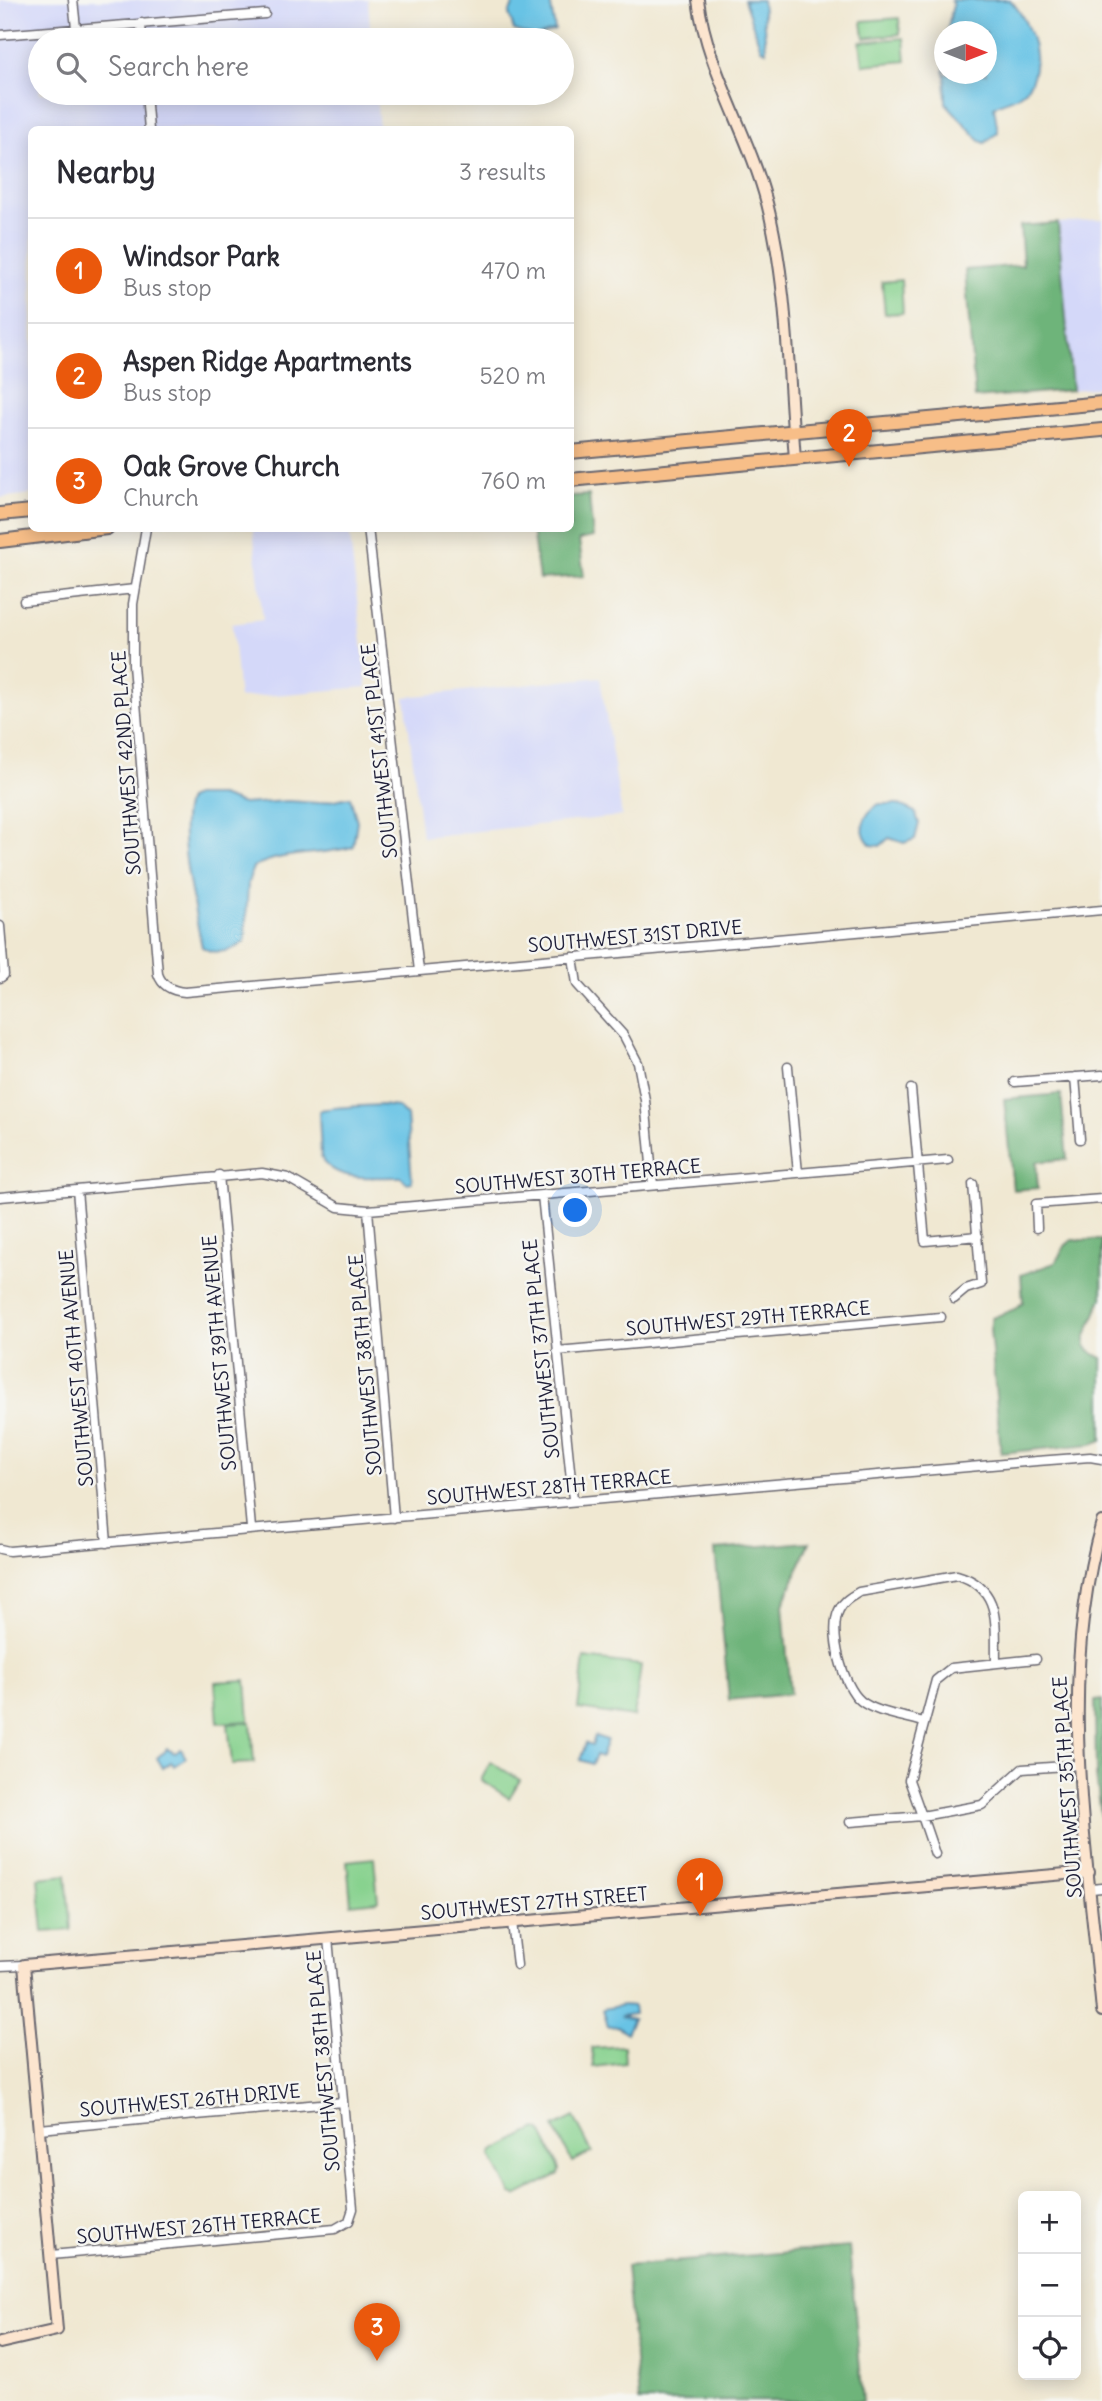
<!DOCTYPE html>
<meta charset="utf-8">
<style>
body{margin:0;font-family:Delius,sans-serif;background:#f2f2f3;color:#2b2b33}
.controls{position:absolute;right:21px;bottom:21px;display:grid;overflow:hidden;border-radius:10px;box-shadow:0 4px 18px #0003}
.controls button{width:63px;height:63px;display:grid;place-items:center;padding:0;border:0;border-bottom:2px solid #e1e1e2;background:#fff;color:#2b2b33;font:35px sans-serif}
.compass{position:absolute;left:934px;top:21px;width:63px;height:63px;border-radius:50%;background:#fff;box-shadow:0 4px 18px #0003;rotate:90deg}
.you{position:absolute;left:576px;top:1211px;width:24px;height:24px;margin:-18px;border:5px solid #fff;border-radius:50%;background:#1a73e8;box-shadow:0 0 0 10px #1a73e833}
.badge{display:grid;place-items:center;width:46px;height:46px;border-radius:50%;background:#ea580c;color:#fff;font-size:23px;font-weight:700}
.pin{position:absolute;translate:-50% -58px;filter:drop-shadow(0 2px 4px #0008)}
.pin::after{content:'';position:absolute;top:37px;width:24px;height:21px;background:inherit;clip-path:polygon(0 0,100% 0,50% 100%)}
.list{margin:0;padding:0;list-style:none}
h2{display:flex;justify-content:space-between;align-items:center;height:91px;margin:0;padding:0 28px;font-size:30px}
h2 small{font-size:23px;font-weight:400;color:#7c7c81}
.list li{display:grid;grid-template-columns:46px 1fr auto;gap:21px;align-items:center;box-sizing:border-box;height:105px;padding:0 28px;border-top:2px solid #e1e1e2}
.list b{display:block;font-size:26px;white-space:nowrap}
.list p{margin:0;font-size:23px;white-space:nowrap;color:#7c7c81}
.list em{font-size:23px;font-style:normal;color:#7c7c81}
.icon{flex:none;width:38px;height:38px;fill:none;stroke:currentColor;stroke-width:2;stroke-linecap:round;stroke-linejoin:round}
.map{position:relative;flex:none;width:1102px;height:2401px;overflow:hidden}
.search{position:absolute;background:#fff;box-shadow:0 4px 18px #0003;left:28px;top:28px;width:546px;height:77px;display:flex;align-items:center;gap:18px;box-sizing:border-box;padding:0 24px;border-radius:38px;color:#7c7c81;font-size:26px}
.panel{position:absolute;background:#fff;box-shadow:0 4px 18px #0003;left:28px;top:126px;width:546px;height:406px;border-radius:10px}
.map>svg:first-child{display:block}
.built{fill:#d4d8f9}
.green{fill:#88d28f;stroke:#557a65;stroke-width:2}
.forest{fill:#6eb47a;stroke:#486b5a;stroke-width:2}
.water{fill:#67c3e5;stroke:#447290;stroke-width:2}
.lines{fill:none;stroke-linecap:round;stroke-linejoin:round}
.street-casing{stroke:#6a6770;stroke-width:11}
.secondary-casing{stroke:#6a6770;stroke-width:14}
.primary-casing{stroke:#6a6770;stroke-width:16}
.street{stroke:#fff;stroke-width:8}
.secondary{stroke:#fce5cf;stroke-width:10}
.primary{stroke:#f7be88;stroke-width:12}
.labels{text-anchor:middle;stroke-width:5;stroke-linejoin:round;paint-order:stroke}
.street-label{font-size:19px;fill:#22223b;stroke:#f6f6f2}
</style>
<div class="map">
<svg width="1102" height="2401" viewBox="0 0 1102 2401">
<rect width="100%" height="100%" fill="#f6f6f2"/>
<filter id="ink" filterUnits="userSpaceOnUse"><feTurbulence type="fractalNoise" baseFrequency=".0143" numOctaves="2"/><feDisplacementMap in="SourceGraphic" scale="14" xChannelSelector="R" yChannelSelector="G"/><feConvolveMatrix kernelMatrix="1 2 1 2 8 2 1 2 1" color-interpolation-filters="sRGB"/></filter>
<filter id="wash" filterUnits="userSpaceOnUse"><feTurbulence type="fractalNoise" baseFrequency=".00686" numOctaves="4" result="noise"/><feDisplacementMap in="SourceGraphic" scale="28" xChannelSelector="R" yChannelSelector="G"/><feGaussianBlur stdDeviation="1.57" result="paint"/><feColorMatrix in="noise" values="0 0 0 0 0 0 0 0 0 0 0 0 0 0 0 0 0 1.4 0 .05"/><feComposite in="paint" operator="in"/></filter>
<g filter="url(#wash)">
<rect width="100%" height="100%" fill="#f0e8d2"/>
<!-- built -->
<path class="built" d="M0,0H368L371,40H40V93H376L379,129L32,130L31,494L0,498Z
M1102,219V387L1072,390L1058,223Z
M253,529H349L367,687L239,698L232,624L263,620Z
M600,677L622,816L422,837L405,697Z"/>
<!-- green -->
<path class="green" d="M899,18L900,34L864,38L862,21Z
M904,38L906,61L863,65L860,42Z
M901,280L903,313L885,314L882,282Z
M584,1658L641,1665L634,1717L578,1709Z
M246,1680L249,1721L218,1723L215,1682Z
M251,1722L254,1763L232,1764L228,1724Z
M491,1762L520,1780L509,1798L481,1780Z
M374,1858L378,1901L351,1904L347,1861Z
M66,1875L71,1930L43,1932L38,1878Z
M624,2046L625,2063L593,2067L592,2048Z
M574,2117L592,2152L572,2162L554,2127Z
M536,2129L541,2131L560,2169L559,2174L516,2196L511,2194L491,2156L493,2151Z"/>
<!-- forest -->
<path class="forest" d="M1058,223L1072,390L975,398L965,270L1023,265L1020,226Z
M589,495L593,537L579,540L584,576L539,579L532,529L570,528L571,496Z
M1061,1094L1067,1159L1036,1162L1038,1188L1013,1190L1004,1099Z
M1072,1240H1102V1298L1086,1336V1346L1094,1354L1102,1358V1440L1092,1444L1001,1453L990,1329L992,1318L1015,1309L1023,1302L1021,1275L1055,1263L1065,1246Z
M809,1542L783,1605L790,1694L729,1700L715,1550Z
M1102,1700V1824L1096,1775L1095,1701Z
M849,2247L863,2401H639L626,2266Z"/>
<!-- water -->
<path class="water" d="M515,0H550L555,30L535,37L514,30L509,14Z
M744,0H762L766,51L761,49Z
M951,0H1010C1031,21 1050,75 1019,95C1011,101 1001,101 994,107L998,132L985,143L980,141L946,103L944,38V74H986V32L947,31L953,5Z
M195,796H220L243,804L288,801L318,803L350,797L357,821L353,847C319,856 283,851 253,867L248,883L245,941C234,951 215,956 202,947C195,911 175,831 188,799Z
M879,804H897L915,812L919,823L915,839L904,843L889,838L880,846L871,845C857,830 863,814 879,804Z
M381,1105L397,1107L407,1116L412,1182L407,1183L401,1177C377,1176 336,1184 321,1157L319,1111C325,1107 370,1106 381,1105Z
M595,1736L607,1740L601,1757L596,1755L592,1764L580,1760L586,1743L592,1745Z
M167,1749L175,1753L181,1749L186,1758L174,1766L171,1762L163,1768L157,1758Z
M623,2005L633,2006L634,2014L620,2016L633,2019L626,2033L618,2026L608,2027L603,2009Z"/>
</g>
<g filter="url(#ink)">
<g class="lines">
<defs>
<path id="street" d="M73,0L76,28
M141,23L142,40
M0,35L265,14
M146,93L149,130
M146,528L133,604V665L158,974C162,986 172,991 185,992L1102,910
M368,528L419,971
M24,601L135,589
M0,926L4,975L0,978
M573,957L577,984L624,1036L638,1063L645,1100L653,1185
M788,1067L798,1173
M1075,1077L1080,1139
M1015,1082L1102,1075
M911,1089L925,1241L978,1236
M219,1175L251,1528
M77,1190L107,1543
M542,1195L573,1499
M0,1197L262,1173L288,1178L338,1207L368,1210L948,1160
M368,1210L394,1518
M1037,1228L1036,1204L1102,1199
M954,1299L966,1289L981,1284L973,1184
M557,1351L941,1317
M0,1549L9,1551L1037,1461L1090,1457L1102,1459
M1036,1659L951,1668L936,1680L909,1780L922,1816L982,1805L1022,1769L1079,1765
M923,1722C905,1716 876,1713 861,1701C843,1687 828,1631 839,1610C843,1601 851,1597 859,1592L957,1575C1002,1588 995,1624 996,1662
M850,1822L922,1816L935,1854
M1091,1889L1102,1888
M512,1922L517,1965
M0,1966L24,1965
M39,2129L343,2102
M51,2255L335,2229L349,2221L353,2209L328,1938"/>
<path id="secondary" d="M698,0C707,70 749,134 767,203C788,285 788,374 795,458
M1102,1522C1056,1681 1087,1848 1102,2011
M0,2343L57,2330L24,1965L1089,1872"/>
<path id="primary" d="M570,452L1102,403
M570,480L1102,430
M0,514L32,511
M0,541L107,528"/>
</defs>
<!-- street casing -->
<use href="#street" class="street-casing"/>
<!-- secondary casing -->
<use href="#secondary" class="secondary-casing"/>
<!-- primary casing -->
<use href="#primary" class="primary-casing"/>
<!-- street -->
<use href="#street" class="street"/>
<!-- secondary -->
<use href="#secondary" class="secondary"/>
<!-- primary -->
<use href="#primary" class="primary"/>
</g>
</g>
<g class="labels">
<!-- street labels -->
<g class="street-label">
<text transform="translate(379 751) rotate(-96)" y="7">SOUTHWEST 41ST PLACE</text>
<text transform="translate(126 763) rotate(-94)" y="7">SOUTHWEST 42ND PLACE</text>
<text transform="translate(635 936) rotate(-5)" y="7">SOUTHWEST 31ST DRIVE</text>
<text transform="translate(578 1176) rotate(-5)" y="7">SOUTHWEST 30TH TERRACE</text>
<text transform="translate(748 1318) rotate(-5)" y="7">SOUTHWEST 29TH TERRACE</text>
<text transform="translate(541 1349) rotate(-96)" y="7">SOUTHWEST 37TH PLACE</text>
<text transform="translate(219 1353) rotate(-95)" y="7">SOUTHWEST 39TH AVENUE</text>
<text transform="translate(365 1365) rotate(-95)" y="7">SOUTHWEST 38TH PLACE</text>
<text transform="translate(76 1368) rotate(-95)" y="7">SOUTHWEST 40TH AVENUE</text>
<text transform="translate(549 1487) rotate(-5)" y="7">SOUTHWEST 28TH TERRACE</text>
<text transform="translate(1067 1787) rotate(-94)" y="7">SOUTHWEST 35TH PLACE</text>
<text transform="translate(534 1903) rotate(-5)" y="7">SOUTHWEST 27TH STREET</text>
<text transform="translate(323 2061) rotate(-95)" y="7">SOUTHWEST 38TH PLACE</text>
<text transform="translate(190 2100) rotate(-5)" y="7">SOUTHWEST 26TH DRIVE</text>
<text transform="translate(199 2226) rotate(-5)" y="7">SOUTHWEST 26TH TERRACE</text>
</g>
</g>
</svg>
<div class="controls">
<button>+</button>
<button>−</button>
<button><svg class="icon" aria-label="locate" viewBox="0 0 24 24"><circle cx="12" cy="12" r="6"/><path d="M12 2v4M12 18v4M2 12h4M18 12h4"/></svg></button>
</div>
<svg class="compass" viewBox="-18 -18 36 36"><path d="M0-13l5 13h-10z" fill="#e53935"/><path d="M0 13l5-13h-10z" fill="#7c7c81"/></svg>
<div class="you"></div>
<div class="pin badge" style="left:700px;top:1916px">1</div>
<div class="pin badge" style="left:849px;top:467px">2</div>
<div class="pin badge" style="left:377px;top:2361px">3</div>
<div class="search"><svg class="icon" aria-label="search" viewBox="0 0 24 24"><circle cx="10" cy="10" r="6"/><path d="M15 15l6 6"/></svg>Search here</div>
<section class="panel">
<h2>Nearby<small>3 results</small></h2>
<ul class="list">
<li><span class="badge">1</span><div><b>Windsor Park</b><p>Bus stop</p></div><em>470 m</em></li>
<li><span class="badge">2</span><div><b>Aspen Ridge Apartments</b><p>Bus stop</p></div><em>520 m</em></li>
<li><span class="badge">3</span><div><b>Oak Grove Church</b><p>Church</p></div><em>760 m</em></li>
</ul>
</section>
</div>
